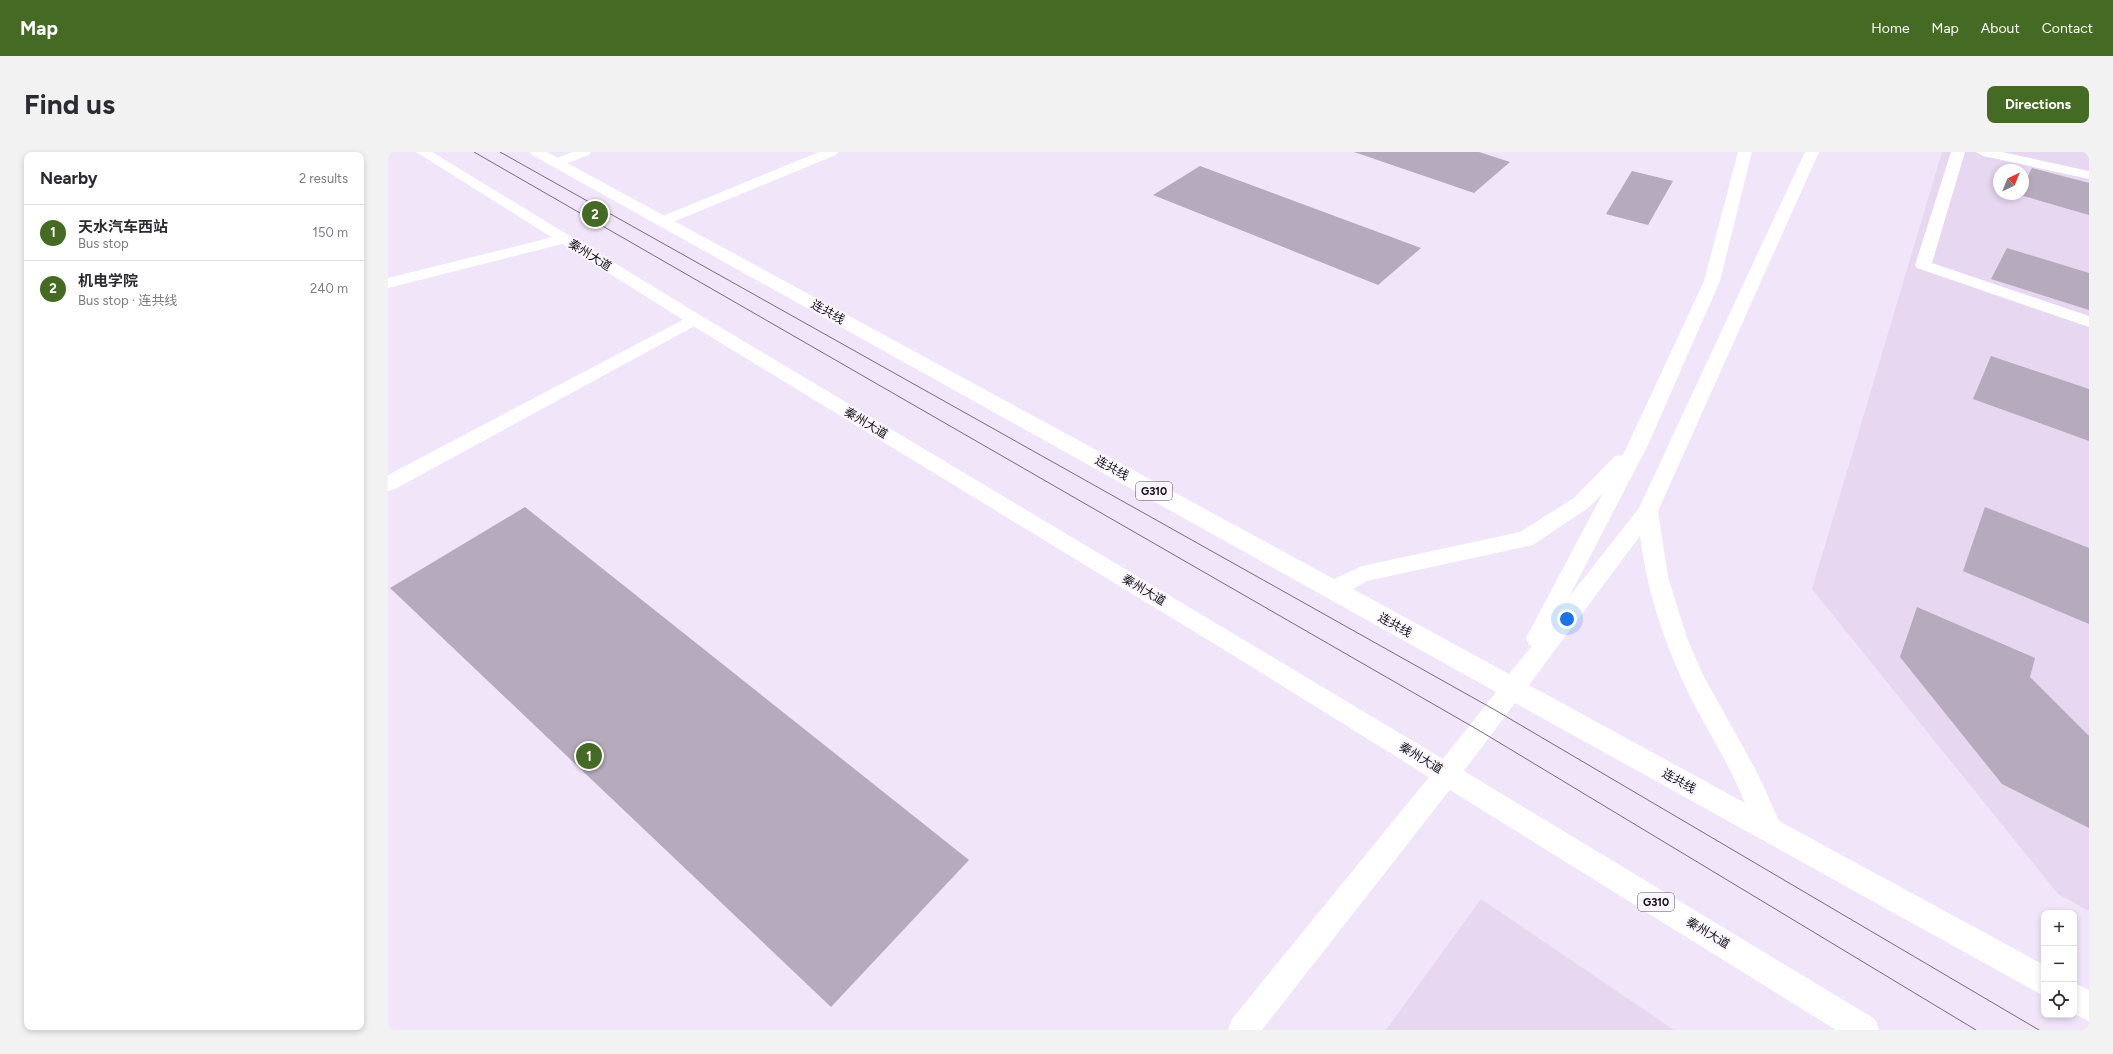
<!DOCTYPE html>
<meta charset="utf-8">
<style>
body{margin:0;font-family:Figtree,"Noto Sans SC",sans-serif;background:#f2f2f3;color:#2b2b33}
.controls{position:absolute;right:12px;bottom:12px;display:grid;overflow:hidden;border-radius:8px;box-shadow:0 2px 6px #0003}
.controls button{width:36px;height:36px;display:grid;place-items:center;padding:0;border:0;border-bottom:1px solid #e1e1e2;background:#fff;color:#2b2b33;font:20px sans-serif}
.compass{position:absolute;left:1605px;top:12px;width:36px;height:36px;border-radius:50%;background:#fff;box-shadow:0 2px 6px #0003;rotate:43deg}
.you{position:absolute;left:1179px;top:467px;width:14px;height:14px;margin:-10px;border:3px solid #fff;border-radius:50%;background:#1a73e8;box-shadow:0 0 0 6px #1a73e833}
.badge{display:grid;place-items:center;width:26px;height:26px;border-radius:50%;background:#456a23;color:#fff;font-size:13px;font-weight:700}
.pin{position:absolute;translate:-50% -50%;border:2px solid #fff;box-shadow:0 1px 4px #0006}
.list{margin:0;padding:0;list-style:none}
h2{display:flex;justify-content:space-between;align-items:center;height:52px;margin:0;padding:0 16px;font-size:17px}
h2 small{font-size:13px;font-weight:400;color:#7c7c81}
.list li{display:grid;grid-template-columns:26px 1fr auto;gap:12px;align-items:center;box-sizing:border-box;height:56px;padding:0 16px;border-top:1px solid #e1e1e2}
.list b{display:block;font-size:15px;white-space:nowrap}
.list p{margin:0;font-size:13px;white-space:nowrap;color:#7c7c81}
.list em{font-size:13px;font-style:normal;color:#7c7c81}
.icon{flex:none;width:22px;height:22px;fill:none;stroke:currentColor;stroke-width:2;stroke-linecap:round;stroke-linejoin:round}
.map{position:relative;flex:none;width:1701px;height:878px;overflow:hidden;border-radius:8px}
header{display:flex;align-items:center;gap:24px;box-sizing:border-box;height:56px;padding:0 20px;background:#456a23;color:#fff}
header strong{font-size:19px}
nav{display:flex;gap:22px;margin-inline-start:auto;font-size:14px}
.intro{display:flex;align-items:center;justify-content:space-between;box-sizing:border-box;height:96px;padding:0 24px}
h1{margin:0;font-size:28px}
.button{padding:10px 18px;border-radius:8px;background:#456a23;color:#fff;font-size:14px;font-weight:700}
main{display:flex;gap:24px;padding:0 24px}
aside{flex:1;background:#fff;border-radius:8px;box-shadow:0 2px 6px #0003}
.map>svg:first-child{display:block}
.built{fill:#e7d7f1;fill-rule:evenodd}
.building{fill:#b6aabd}
.lines{fill:none;stroke-linecap:round;stroke-linejoin:round}
.minor{fill:#fff;fill-rule:evenodd}
.highway{fill:#fff;fill-rule:evenodd}
.tram{stroke:#766e7b;stroke-width:1}
.labels{text-anchor:middle;stroke-width:4;stroke-linejoin:round;paint-order:stroke}
.shield{fill:#faf5fd;stroke:#565158;stroke-width:1}
.shield-label{font-size:11px;font-weight:bold;fill:#0f0b11}
.street-label{font-size:12px;fill:#0f0b11;stroke:#faf5fd}
</style>
<header>
<strong>Map</strong>
<nav><a>Home</a><a>Map</a><a>About</a><a>Contact</a></nav>
</header>
<div class="intro"><h1>Find us</h1><a class="button">Directions</a></div>
<main>
<aside>
<h2>Nearby<small>2 results</small></h2>
<ul class="list">
<li><span class="badge">1</span><div><b>天水汽车西站</b><p>Bus stop</p></div><em>150 m</em></li>
<li><span class="badge">2</span><div><b>机电学院</b><p>Bus stop · 连共线</p></div><em>240 m</em></li>
</ul>
</aside>
<div class="map">
<svg width="1701" height="878" viewBox="0 0 1701 878">
<rect width="100%" height="100%" fill="#f1e5f9"/>
<!-- built -->
<path class="built" d="M1554,0H1701V759L1670,742L1424,437ZM1611,18H1635V42H1611Z
M1093,747L1286,878H998Z"/>
<!-- building -->
<path class="building" d="M966,0H1091L1122,10L1086,41Z
M812,14L1033,96L990,133L765,43Z
M1644,16L1701,31V63L1629,42H1635V33Z
M1244,19L1285,29L1260,73L1218,62Z
M1619,96L1701,121V158L1603,127Z
M1603,204L1701,237V289L1585,247Z
M137,355L581,708L443,855L2,436Z
M1597,355L1701,396V472L1575,419Z
M1529,455L1647,506L1642,525L1701,584V676L1614,632L1512,505Z"/>
<g class="lines">
<!-- minor -->
<path class="minor" d="M184,0H203L201,3L169,15L162,11L164,8Z
M431,0H450L448,3L280,72H270L268,69L270,66Z
M1563,0H1577L1544,111L1701,164V175L1529,116L1527,113Z
M1588,0H1614L1701,19V27L1595,4Z
M177,82L182,84L185,87L182,90L0,136V126Z
M306,162L312,163L314,167L312,171L7,337L0,339V323Z
M1059,610L1068,614L1072,622L1068,630L874,878H840L844,867L1050,614Z"/>
<!-- highway -->
<path class="highway" d="M28,0H44L312,163L1055,607L1108,540L144,3L142,0H159L946,427L974,414L1132,380L1186,346L1227,304L1235,303L1316,129L1350,0H1364L1332,129L1260,293L1181,445L1251,356L1417,0H1431L1270,359L1280,425L1299,486L1315,523L1369,620L1391,669L1656,813V844L1127,551L1076,619L1487,867L1491,878H1448L843,502L300,171ZM1215,341L1138,486L1141,493L1144,494L1121,522L965,437L979,429L1145,393L1200,356ZM1252,384C1260,446 1280,502 1308,556C1325,588 1344,618 1357,651L1141,533Z
M1686,831L1701,838V869L1686,862Z"/>
<!-- tram -->
<path class="tram" d="M86,0L1092,579L1588,878
M112,0L1107,558L1651,878"/>
</g>
<g class="labels">
<!-- shield labels -->
<g class="shield">
<rect x="748" y="330" width="36" height="18" rx="3"/>
<rect x="1250" y="741" width="36" height="18" rx="3"/>
</g>
<g class="shield-label">
<text x="766" y="343">G310</text>
<text x="1268" y="754">G310</text>
</g>
<!-- street labels -->
<g class="street-label">
<text transform="translate(202 103) rotate(32)" y="4">秦州大道</text>
<text transform="translate(440 160) rotate(29)" y="4">连共线</text>
<text transform="translate(478 271) rotate(31)" y="4">秦州大道</text>
<text transform="translate(724 316) rotate(29)" y="4">连共线</text>
<text transform="translate(756 438) rotate(31)" y="4">秦州大道</text>
<text transform="translate(1007 473) rotate(29)" y="4">连共线</text>
<text transform="translate(1033 606) rotate(31)" y="4">秦州大道</text>
<text transform="translate(1291 629) rotate(29)" y="4">连共线</text>
<text transform="translate(1320 781) rotate(31)" y="4">秦州大道</text>
</g>
</g>
</svg>
<div class="controls">
<button>+</button>
<button>−</button>
<button><svg class="icon" aria-label="locate" viewBox="0 0 24 24"><circle cx="12" cy="12" r="6"/><path d="M12 2v4M12 18v4M2 12h4M18 12h4"/></svg></button>
</div>
<svg class="compass" viewBox="-18 -18 36 36"><path d="M0-13l5 13h-10z" fill="#e53935"/><path d="M0 13l5-13h-10z" fill="#7c7c81"/></svg>
<div class="you"></div>
<div class="pin badge" style="left:201px;top:604px">1</div>
<div class="pin badge" style="left:207px;top:62px">2</div>
</div>
</main>
